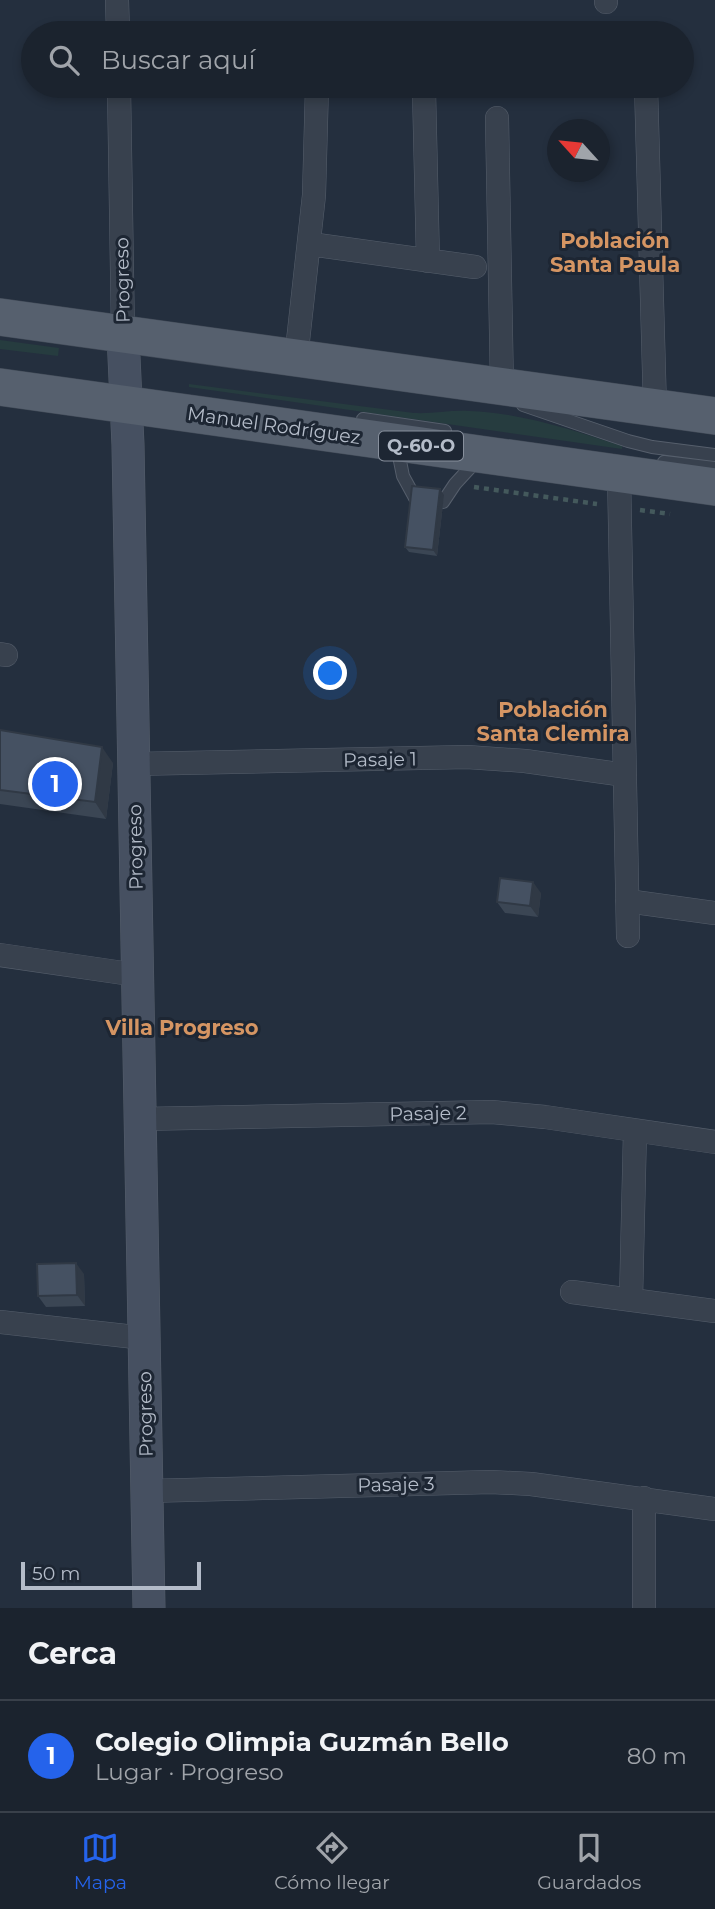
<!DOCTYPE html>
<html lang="es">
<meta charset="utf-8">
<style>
body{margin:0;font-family:Montserrat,sans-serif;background:#282f3a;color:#f1f3f6}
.compass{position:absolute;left:547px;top:119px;width:63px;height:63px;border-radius:50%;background:#1b232e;box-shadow:0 4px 10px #0003;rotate:297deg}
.scale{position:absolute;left:21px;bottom:18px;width:180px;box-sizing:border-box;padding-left:7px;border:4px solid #b4bcc9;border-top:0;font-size:19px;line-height:24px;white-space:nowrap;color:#b4bcc9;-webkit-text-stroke:5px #1d2633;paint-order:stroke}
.you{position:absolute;left:331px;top:674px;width:24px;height:24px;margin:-18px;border:5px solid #fff;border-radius:50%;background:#1a73e8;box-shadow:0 0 0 10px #1a73e833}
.badge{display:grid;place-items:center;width:46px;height:46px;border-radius:50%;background:#2563eb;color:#fff;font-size:23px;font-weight:700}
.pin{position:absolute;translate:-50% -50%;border:4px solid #fff;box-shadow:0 2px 7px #0006}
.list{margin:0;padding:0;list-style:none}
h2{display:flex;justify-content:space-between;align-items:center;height:91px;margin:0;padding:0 28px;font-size:30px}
h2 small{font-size:23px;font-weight:400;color:#a0a4aa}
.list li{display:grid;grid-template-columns:46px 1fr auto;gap:21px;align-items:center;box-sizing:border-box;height:112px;padding:0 28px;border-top:2px solid #39404a}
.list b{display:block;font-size:26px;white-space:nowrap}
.list p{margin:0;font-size:23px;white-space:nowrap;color:#a0a4aa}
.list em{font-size:23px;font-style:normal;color:#a0a4aa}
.icon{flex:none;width:38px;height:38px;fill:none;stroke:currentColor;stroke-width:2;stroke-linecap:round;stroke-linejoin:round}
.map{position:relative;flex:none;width:715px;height:1608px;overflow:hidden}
.search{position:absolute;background:#1b232e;box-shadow:0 4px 10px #0003;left:21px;right:21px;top:21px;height:77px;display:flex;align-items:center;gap:18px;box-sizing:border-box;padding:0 24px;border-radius:38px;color:#a0a4aa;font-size:26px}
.sheet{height:203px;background:#1b232e}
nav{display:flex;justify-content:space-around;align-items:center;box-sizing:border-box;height:98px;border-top:2px solid #39404a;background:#1b232e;font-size:19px;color:#a0a4aa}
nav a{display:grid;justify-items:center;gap:4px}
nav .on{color:#2563eb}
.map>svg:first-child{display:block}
.green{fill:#263c3f}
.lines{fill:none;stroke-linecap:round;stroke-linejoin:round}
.lane-casing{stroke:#565f6c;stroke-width:14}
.street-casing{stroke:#565f6c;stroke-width:24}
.secondary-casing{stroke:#565f6c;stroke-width:33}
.primary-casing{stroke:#414a57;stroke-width:38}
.path{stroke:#44595c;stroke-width:4.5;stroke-dasharray:5 5;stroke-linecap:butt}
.lane{stroke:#38414e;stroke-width:12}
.street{stroke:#38414e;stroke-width:23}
.secondary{stroke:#465061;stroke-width:32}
.primary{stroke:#56606e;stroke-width:37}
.wall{fill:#3b4654}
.shaded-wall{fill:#303945}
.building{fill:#455162;stroke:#303945;stroke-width:2}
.labels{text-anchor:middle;stroke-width:6;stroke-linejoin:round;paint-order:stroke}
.shield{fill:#1d2633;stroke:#878f9c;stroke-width:2}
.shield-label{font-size:18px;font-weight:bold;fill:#b4bcc9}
.street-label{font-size:19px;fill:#b4bcc9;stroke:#1d2633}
.neighbourhood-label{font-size:21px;font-weight:bold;fill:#d59563;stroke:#1d2633}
</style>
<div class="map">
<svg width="715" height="1608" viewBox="0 0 715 1608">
<rect width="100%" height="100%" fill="#242f3e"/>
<!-- green -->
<path class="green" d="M0,340L59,348L58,356L0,349Z
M189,384L414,413C432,414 450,410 469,411C522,413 572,430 622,446V449L189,387Z"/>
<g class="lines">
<defs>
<path id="lane" d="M523,405L628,441L652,447L715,455
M363,419L445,431
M397,446L403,476L415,498
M664,462L715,468
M443,502L455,484L478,459"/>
<path id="street" d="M117,0L118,33
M606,0V2
M119,86L123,335
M646,86L655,408
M424,90L428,261
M497,118L502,388
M310,244L475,267
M296,359L314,195L317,86
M619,474L628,936
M0,654L6,655
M133,764L467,757L525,761L625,775
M627,901L715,913
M0,955L137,975
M140,1119L492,1112L545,1117L715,1142
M572,1292L715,1311
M631,1300L635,1131
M0,1322L144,1338
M146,1491L491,1482L531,1484L715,1509
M644,1608V1498"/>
<path id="secondary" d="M123,335L128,445L149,1608"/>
<path id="primary" d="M0,317L715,416
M0,387L715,487"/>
</defs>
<!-- lane casing -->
<use href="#lane" class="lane-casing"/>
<!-- street casing -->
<use href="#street" class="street-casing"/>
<!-- secondary casing -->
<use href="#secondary" class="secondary-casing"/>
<!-- primary casing -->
<use href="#primary" class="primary-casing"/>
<!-- path -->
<path class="path" d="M474,487L597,504
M640,510L670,514"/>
<!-- lane -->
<use href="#lane" class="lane"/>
<!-- street -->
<use href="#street" class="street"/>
<!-- secondary -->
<use href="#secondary" class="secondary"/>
<!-- primary -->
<use href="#primary" class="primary"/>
</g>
<!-- wall -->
<path class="wall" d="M444,495L437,556L409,552L405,547Z
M0,730L113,763L106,819L0,804Z
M541,893L538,917L505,913L497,902Z
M84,1274L85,1306L46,1307L38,1296Z"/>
<!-- shaded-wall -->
<path class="shaded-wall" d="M440,489L444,495L437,556L433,550Z
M102,747L113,763L106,819L95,802Z
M533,882L541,893L538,917L530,906Z
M76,1263L84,1274L85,1306L77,1295Z"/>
<!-- building -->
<path class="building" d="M412,486L440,489L433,550L405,547Z
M0,730L102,747L95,802L0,790Z
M500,878L533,882L530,906L497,902Z
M76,1263L77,1295L38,1296L37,1264Z"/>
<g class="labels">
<!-- shield labels -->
<rect class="shield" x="379" y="431.5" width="84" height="29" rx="5"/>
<g class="shield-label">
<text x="421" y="452">Q-60-O</text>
</g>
<!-- street labels -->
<g class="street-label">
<text transform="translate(122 280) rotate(-91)" y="7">Progreso</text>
<text transform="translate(274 425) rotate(8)" y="7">Manuel Rodríguez</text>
<text transform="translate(380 759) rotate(-1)" y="7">Pasaje 1</text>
<text transform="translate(135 847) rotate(-91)" y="7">Progreso</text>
<text transform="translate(428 1113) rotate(-1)" y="7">Pasaje 2</text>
<text transform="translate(145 1414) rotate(-91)" y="7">Progreso</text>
<text transform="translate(396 1484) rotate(-1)" y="7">Pasaje 3</text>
</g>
<!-- neighbourhood labels -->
<g class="neighbourhood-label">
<text x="615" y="248">Población<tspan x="615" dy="24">Santa Paula</tspan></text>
<text x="553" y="717">Población<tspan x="553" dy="24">Santa Clemira</tspan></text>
<text x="182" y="1035">Villa Progreso</text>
</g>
</g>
</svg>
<svg class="compass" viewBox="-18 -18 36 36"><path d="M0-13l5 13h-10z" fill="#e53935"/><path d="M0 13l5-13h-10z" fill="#a0a4aa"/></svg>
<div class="scale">50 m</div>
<div class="you"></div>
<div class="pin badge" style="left:55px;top:784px">1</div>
<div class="search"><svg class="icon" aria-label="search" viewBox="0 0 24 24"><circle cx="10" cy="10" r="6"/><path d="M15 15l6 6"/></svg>Buscar aquí</div>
</div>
<section class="sheet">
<h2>Cerca<small></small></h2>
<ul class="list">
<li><span class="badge">1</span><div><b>Colegio Olimpia Guzmán Bello</b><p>Lugar · Progreso</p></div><em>80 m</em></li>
</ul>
</section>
<nav>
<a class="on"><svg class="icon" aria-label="map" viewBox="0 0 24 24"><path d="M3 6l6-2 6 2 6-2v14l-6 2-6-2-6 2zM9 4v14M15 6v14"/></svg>Mapa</a>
<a><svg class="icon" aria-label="directions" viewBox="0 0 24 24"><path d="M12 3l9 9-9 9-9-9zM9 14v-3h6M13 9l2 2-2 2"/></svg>Cómo llegar</a>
<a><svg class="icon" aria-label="saved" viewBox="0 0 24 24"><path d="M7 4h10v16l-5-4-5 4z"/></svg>Guardados</a>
</nav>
